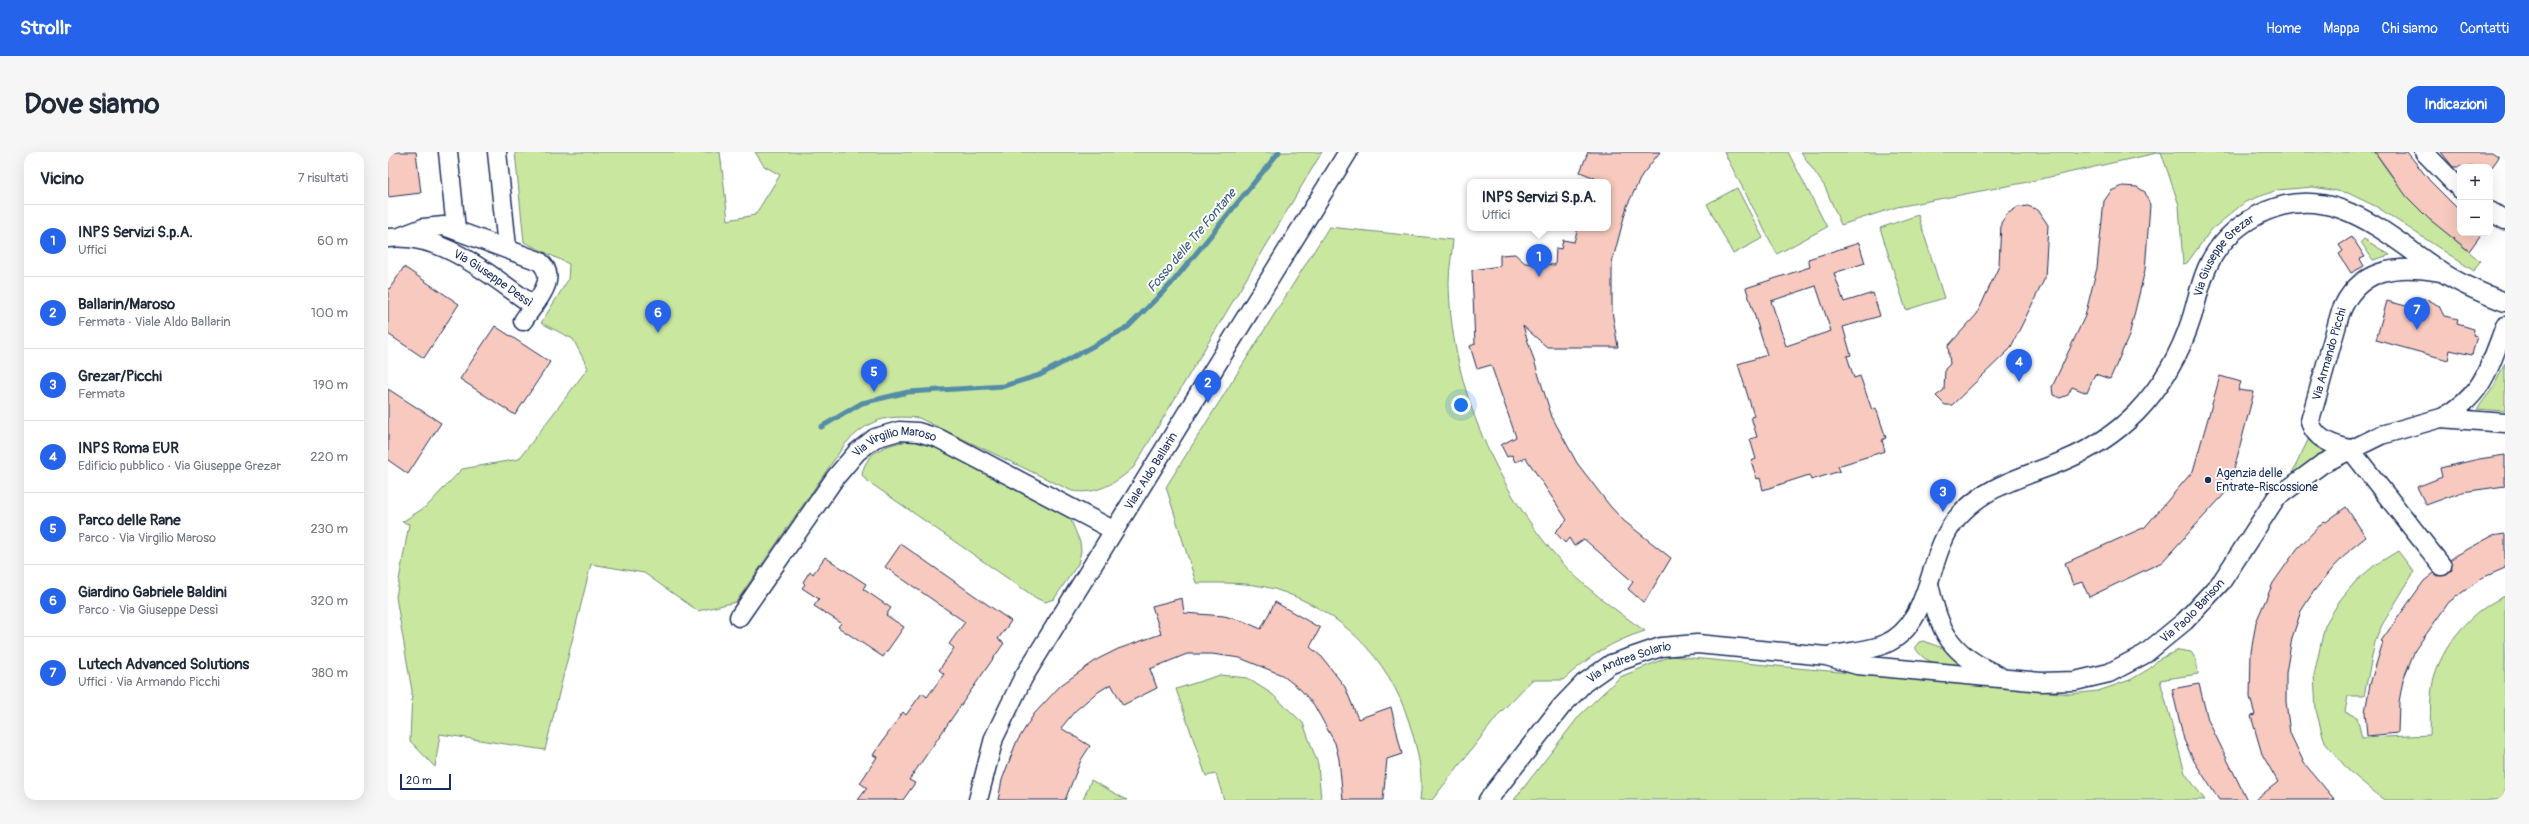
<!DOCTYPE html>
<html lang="it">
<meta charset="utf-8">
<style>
body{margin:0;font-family:Pangolin,sans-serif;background:#f6f6f7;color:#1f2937}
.controls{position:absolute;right:12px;top:12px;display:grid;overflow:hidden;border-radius:8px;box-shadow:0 4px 16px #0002}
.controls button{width:36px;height:36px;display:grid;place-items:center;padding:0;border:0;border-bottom:1px solid #e0e1e3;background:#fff;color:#1f2937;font:20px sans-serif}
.scale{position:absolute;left:12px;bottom:10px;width:51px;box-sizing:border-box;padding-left:4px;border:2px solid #1b2f5e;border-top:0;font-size:11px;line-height:14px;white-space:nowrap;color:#1b2f5e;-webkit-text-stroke:3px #fff;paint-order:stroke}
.you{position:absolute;left:1073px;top:253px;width:14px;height:14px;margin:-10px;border:3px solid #fff;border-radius:50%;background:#1a73e8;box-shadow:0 0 0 6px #1a73e833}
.badge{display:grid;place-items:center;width:26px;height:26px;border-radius:50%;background:#2563eb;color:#fff;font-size:13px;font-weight:700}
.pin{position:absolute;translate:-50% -33px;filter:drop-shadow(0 1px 2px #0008)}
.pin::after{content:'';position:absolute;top:21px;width:14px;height:12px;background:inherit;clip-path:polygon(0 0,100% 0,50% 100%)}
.popup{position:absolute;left:1079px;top:27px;width:144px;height:52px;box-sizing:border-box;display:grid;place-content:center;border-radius:8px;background:#fff;filter:drop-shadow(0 1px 3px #0005);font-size:13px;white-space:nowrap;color:#747a83}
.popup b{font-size:15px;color:#1f2937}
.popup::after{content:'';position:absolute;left:50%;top:100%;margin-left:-8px;border:8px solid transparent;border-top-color:#fff}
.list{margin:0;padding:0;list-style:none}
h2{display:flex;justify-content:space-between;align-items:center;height:52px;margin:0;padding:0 16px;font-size:17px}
h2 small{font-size:13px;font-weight:400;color:#747a83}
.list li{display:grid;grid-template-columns:26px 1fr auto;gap:12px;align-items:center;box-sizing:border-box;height:72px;padding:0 16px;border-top:1px solid #e0e1e3}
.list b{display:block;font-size:15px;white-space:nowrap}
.list p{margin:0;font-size:13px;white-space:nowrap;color:#747a83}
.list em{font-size:13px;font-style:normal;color:#747a83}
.map{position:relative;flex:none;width:2117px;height:648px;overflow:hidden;border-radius:12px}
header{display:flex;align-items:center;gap:24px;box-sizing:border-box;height:56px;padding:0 20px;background:#2563eb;color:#fff}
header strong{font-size:19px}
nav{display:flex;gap:22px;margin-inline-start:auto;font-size:14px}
.intro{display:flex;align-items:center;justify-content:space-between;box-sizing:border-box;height:96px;padding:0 24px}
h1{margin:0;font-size:28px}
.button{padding:10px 18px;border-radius:12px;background:#2563eb;color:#fff;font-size:14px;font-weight:700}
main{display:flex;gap:24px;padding:0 24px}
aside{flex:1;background:#fff;border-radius:12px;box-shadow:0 4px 16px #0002}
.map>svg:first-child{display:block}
.green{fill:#cae79f;stroke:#728b7e}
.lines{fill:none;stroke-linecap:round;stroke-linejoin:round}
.stream{stroke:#558da7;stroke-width:5}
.building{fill:#f8c9be;stroke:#1b2f5e;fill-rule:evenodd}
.minor-casing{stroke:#1b2f5e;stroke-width:21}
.minor{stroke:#fff;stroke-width:18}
.poi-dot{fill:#1b2f5e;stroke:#fff;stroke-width:1.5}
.labels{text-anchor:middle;stroke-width:4;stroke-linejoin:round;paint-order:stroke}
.street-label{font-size:12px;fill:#1b2f5e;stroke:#fff}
.poi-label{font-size:12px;fill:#1b2f5e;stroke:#fff;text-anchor:start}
.water-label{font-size:13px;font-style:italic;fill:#385e83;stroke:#fff}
</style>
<header>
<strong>Strollr</strong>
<nav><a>Home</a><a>Mappa</a><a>Chi siamo</a><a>Contatti</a></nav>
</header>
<div class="intro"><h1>Dove siamo</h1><a class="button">Indicazioni</a></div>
<main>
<aside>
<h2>Vicino<small>7 risultati</small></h2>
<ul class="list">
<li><span class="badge">1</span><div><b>INPS Servizi S.p.A.</b><p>Uffici</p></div><em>60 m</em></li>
<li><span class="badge">2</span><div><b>Ballarin/Maroso</b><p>Fermata · Viale Aldo Ballarin</p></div><em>100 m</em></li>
<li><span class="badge">3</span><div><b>Grezar/Picchi</b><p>Fermata</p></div><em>190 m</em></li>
<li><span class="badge">4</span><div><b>INPS Roma EUR</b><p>Edificio pubblico · Via Giuseppe Grezar</p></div><em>220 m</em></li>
<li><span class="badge">5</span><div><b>Parco delle Rane</b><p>Parco · Via Virgilio Maroso</p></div><em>230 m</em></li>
<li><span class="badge">6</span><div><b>Giardino Gabriele Baldini</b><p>Parco · Via Giuseppe Dessì</p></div><em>320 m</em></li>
<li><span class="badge">7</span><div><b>Lutech Advanced Solutions</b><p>Uffici · Via Armando Picchi</p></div><em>380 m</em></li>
</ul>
</aside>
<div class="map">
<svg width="2117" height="648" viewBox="0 0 2117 648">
<rect width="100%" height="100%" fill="#fff"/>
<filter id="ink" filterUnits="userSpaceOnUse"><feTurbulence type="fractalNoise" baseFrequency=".025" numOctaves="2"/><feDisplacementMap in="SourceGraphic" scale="8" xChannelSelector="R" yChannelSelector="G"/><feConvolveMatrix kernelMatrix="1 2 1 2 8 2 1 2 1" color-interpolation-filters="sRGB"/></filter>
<g filter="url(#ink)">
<!-- green -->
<path class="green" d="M127,0H332L340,68L367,63L392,23L376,14L367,0H934L746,315C728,331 709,343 684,339L531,266C496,263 482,267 457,292L348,450L310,459L256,421L203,412L157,598L52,582L47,615L22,589L24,539L8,445L21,372L14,370L39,354L74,317L131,307L200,216L185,187L153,171L180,128L181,112L136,90Z
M1336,0H1400L1439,75L1389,102Z
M1413,0H1987C2017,48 2050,73 2092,109L2086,119L1989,55L1960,41L1925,35L1889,38L1857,50L1823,78L1799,111L1795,112L1791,53L1773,0L1635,31L1509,55L1453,73L1437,35Z
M1349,36L1375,86L1345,102L1319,52Z
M1530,63L1556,146L1518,158L1492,76Z
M941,75L1065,88C1064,102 1061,116 1061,130C1062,229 1105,331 1169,405C1194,434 1226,457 1257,479C1222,490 1202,504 1175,528H1144L1112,561L1044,648H1032C1036,622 1029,595 1021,570C1001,506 952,457 886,437C861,430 834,431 808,431L778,335Z
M1976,87L2002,103L1985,108L1973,90Z
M2117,211V259L2089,257L2105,236Z
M1921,286L1938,300L1906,323L1905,319Z
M536,288L549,292L682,366L692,390L693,399L690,412L666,447L657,450L648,446L478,328L474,323C478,294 511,289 536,288Z
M2010,399L2026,420L1994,473L1987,490L1976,544H1960L1957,560L1969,565L1974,586L2042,583C2043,564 2041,541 2047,522C2058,489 2085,458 2117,444V648H1996L1961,619L1938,592L1934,581L1928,558L1926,523L1937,473L1952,448L1968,429L1987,413Z
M1535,489L1555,496L1577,515C1559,513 1536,514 1527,495L1531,490Z
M1791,498L1803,500L1808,507L1810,522L1772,528L1797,621L1817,648H1126L1192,563L1232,525L1283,504L1683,542L1710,539L1742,528L1761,517L1771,507Z
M832,523L859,526L884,542L915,571L930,612L933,648H836L828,622L818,624L788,537Z
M703,628L739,648H695Z"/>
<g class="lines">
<!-- stream -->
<path class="stream" d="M433,275L474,251L520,240L616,234L652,223L740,175L783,132L891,0"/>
</g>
<!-- building -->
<path class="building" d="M0,0H28L33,41L0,45Z
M1200,0H1272L1254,23L1239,54L1224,111V159L1230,195H1159L1135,174L1164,265L1189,311L1222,354L1236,369L1283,406L1256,451L1240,437L1245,430L1196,387L1186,394L1181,386L1177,391L1167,380L1179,368L1138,306L1127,310L1124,303L1119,305L1113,293L1128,285L1103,213L1089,217L1082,194L1087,192L1084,118L1112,114V103L1127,102L1137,111L1167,113L1168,96L1173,97L1175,88L1186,90L1190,76H1220V30H1205L1207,26L1192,20Z
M1987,0H2019L2042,29L2072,59V81H2094L2081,99L2041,67L2019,45Z
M2053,0H2104L2111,5L2104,15H2065Z
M1735,34L1749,35L1757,40L1762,53L1757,118L1741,184L1722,227L1707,222L1699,241L1684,235L1680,243L1672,246L1665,243L1664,235L1697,164L1709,116L1716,49L1723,39Z
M1640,54L1650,58L1660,73L1657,126L1622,197L1564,253H1557L1548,244L1556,238L1557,217L1562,212L1560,194L1589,162L1611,114L1613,71L1619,62L1630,55Z
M1964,85L1977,105L1972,107L1976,114L1963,121L1951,102L1955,99L1951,93Z
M1471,91L1477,111L1446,121L1456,150L1485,141L1492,164L1455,175L1463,203L1459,204L1466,226L1472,224L1484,258L1488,256L1498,286L1494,288L1497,299L1450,314L1452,319L1423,328L1421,323L1375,338L1372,326L1369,327L1363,309L1368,307L1362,287L1369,285L1363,265L1366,264L1350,212L1379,203L1358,136L1422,115L1420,107ZM1428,134L1443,179L1398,194L1383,149Z
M16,115L71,152L36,206L0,182V139Z
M2030,147L2041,148L2051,154L2056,164L2070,167L2069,172L2086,177L2085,183L2089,184L2084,203L2062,198L2060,208L1988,188L1999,149L2018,154Z
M107,174L162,210L127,263L72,227Z
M1832,224L1853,230L1850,238L1866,240L1841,337L1774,410L1701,445L1694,430L1685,433L1677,411L1757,375L1805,319Z
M0,237L53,271L20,322L0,308Z
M2117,303V334L2074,340L2038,353L2029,335L2054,325L2052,316L2091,307Z
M1958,355L1978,385L1963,397L1945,416L1926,439L1913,459L1904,486L1898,521V550L1902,581L1916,611L1947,648H1867L1890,630L1874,602L1863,564L1867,563L1862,545L1863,500L1868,470L1885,431L1909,397L1936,369L1938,370Z
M2117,382V416L2094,426L2061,450L2027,498L2015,528L2011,550L2010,581L1979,584L1977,560L1982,532L1995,490L1993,489L2036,429L2046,421L2050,424L2060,422L2064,418L2062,408L2069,403L2104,384Z
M513,392L623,469L610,487L616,491L521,628L527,631L515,648H470L479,636L472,631L489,605L485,603L515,560L518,563L534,541L539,545L556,522L551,518L566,496L561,492L577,470L497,415Z
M437,405L478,432L475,437L503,456L498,463L516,475L495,505L450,475L453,471L426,454L431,447L414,436L417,432L415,430L422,419L425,422Z
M794,446L796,461L836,464L855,469L873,477L887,450L932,476L922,495L934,505L957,535L970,567L1003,555L1014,602L999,607L995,648H955L951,607L947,591L926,553L913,538L894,523L852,506L824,502H799L762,517L769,536L735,553L723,532L707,542L687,559L673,576L702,594L693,608L677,648H610L614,628L628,591L646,562L673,533L710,507L730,497L773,482L764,454Z
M1811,532L1820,568L1859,648H1831L1806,609L1796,588L1784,537Z"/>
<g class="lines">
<defs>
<g id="minor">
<path d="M60,0L68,77"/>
<path d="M109,0L119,95"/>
<path d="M2036,0L2072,37"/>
<path d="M2102,59L2117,68"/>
<path d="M14,84L35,76L56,74L151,109C173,127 146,151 135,169"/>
<path id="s1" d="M0,86C55,80 102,124 145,153"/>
<path d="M2052,120C2009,112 1969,116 1952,162L1922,269C1926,287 1945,293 1962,297L2054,414"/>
<path d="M2054,266C2095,244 2101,216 2117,174"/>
<path d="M1541,432C1552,481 1562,502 1610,523"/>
<path id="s2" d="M351,465L447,326L469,300L487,286L511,279L530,280L550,286L725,378"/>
<path id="s3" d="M1443,503C1460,500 1481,499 1497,492C1545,471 1538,402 1569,366C1597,333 1637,325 1675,309C1702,298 1727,282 1748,261C1774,234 1793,200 1804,165C1809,148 1812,132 1819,116C1829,93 1847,75 1870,63C1942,25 1998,83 2054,120C2072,132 2096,142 2117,150"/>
<path id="s4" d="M590,648L606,586L635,526L960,0"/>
<path id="s5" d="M1100,648L1173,555L1196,531L1223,512L1273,495L1309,492L1438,504L1469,513L1653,530L1687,529L1721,521L1757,502L1797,469L1834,429L1888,346L1934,312L1993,283L2053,266L2117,271"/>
</g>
</defs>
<!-- minor casing -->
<use href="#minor" class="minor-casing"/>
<!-- minor -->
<use href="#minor" class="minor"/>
</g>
</g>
<!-- markers -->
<circle class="poi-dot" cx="1820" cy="328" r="4"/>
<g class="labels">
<!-- street labels -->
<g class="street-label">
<text dy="4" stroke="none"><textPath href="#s3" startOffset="597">Via Giuseppe Grezar</textPath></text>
<text dy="4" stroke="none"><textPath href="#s1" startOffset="115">Via Giuseppe Dessì</textPath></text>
<text transform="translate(1941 202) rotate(-74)" y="4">Via Armando Picchi</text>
<text dy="4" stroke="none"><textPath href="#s2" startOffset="244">Via Virgilio Maroso</textPath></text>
<text dy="4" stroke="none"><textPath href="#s4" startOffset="374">Viale Aldo Ballarin</textPath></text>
<text dy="4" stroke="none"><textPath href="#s5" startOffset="794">Via Paolo Barison</textPath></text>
<text dy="4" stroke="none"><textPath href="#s5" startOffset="202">Via Andrea Solario</textPath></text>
</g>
<!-- poi labels -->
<g class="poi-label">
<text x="1828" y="325">Agenzia delle<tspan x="1828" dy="14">Entrate-Riscossione</tspan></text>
</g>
<!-- water labels -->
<g class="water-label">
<text transform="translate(803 88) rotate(-50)" y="5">Fosso delle Tre Fontane</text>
</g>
</g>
</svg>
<div class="controls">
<button>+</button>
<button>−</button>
</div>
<div class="scale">20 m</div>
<div class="you"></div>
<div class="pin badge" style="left:1151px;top:125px">1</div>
<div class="popup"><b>INPS Servizi S.p.A.</b>Uffici</div>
<div class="pin badge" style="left:820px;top:251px">2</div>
<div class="pin badge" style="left:1555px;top:360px">3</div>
<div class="pin badge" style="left:1631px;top:230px">4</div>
<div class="pin badge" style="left:486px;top:240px">5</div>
<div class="pin badge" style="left:270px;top:181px">6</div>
<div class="pin badge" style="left:2029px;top:178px">7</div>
</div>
</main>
